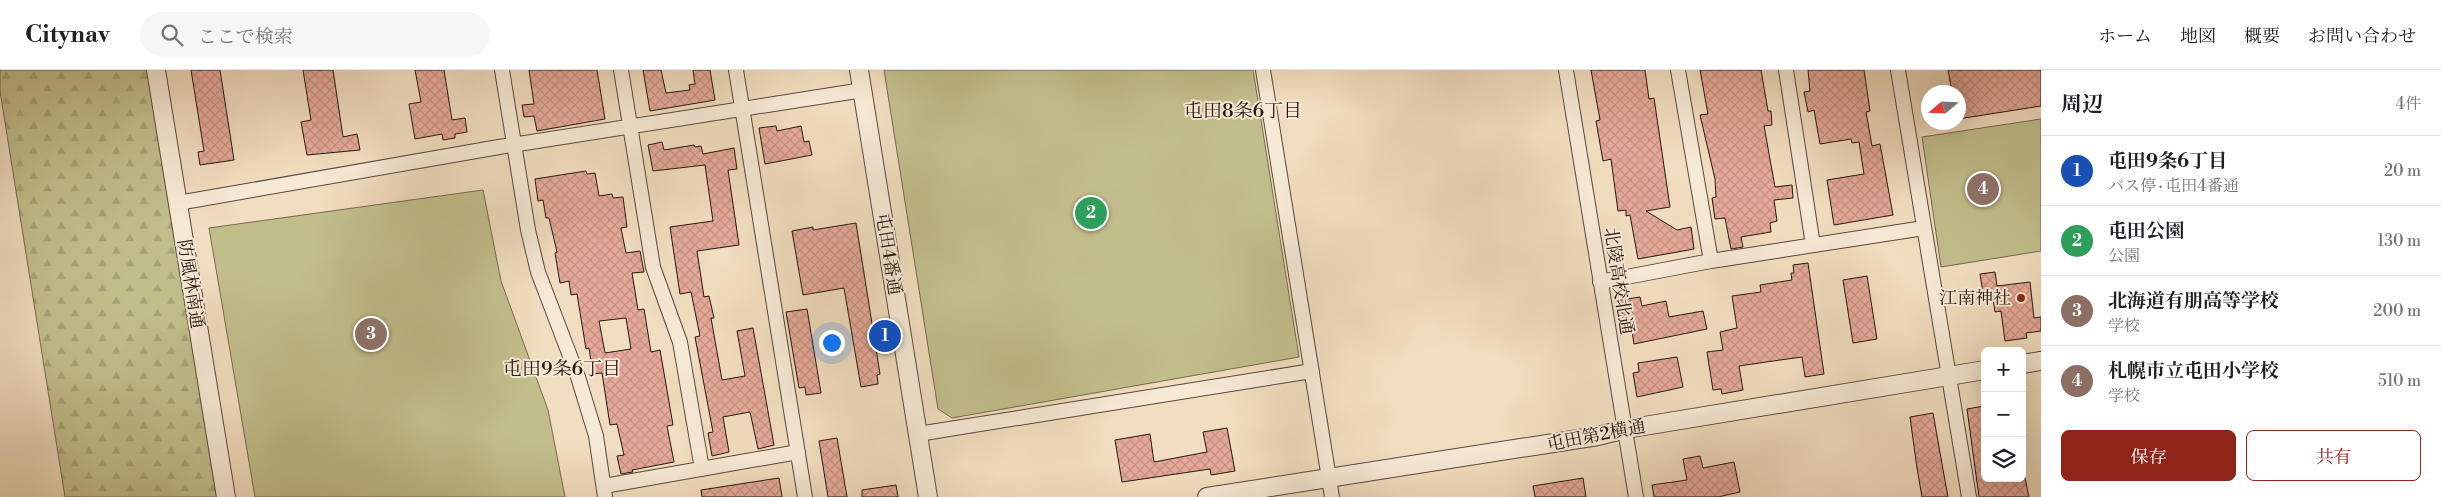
<!DOCTYPE html>
<html lang="ja">
<meta charset="utf-8">
<style>
body{margin:0;font-family:"Libre Bodoni","Noto Serif JP",serif;background:#f6f6f6;color:#202124}
.controls{position:absolute;right:15px;bottom:15px;display:grid;overflow:hidden;border-radius:8px;box-shadow:0 5px 20px #0002}
.controls button{width:45px;height:45px;display:grid;place-items:center;padding:0;border:0;border-bottom:1px solid #e0e0e0;background:#fff;color:#202124;font:25px sans-serif}
.compass{position:absolute;left:1921px;top:15px;width:45px;height:45px;border-radius:50%;background:#fff;box-shadow:0 5px 20px #0002;rotate:251deg}
.you{position:absolute;left:831px;top:272px;width:18px;height:18px;margin:-12px;border:4px solid #fff;border-radius:50%;background:#1a73e8;box-shadow:0 0 0 8px #1a73e833}
.badge{display:grid;place-items:center;width:32px;height:32px;border-radius:50%;background:#8f2418;color:#fff;font-size:16px;font-weight:700}
.pin{position:absolute;translate:-50% -50%;border:2px solid #fff;box-shadow:0 1px 5px #0006}
.list{margin:0;padding:0;list-style:none}
h2{display:flex;justify-content:space-between;align-items:center;height:65px;margin:0;padding:0 20px;font-size:21px}
h2 small{font-size:16px;font-weight:400;color:#757577}
.list li{display:grid;grid-template-columns:32px 1fr auto;gap:15px;align-items:center;box-sizing:border-box;height:70px;padding:0 20px;border-top:1px solid #e0e0e0}
.list b{display:block;font-size:19px;white-space:nowrap}
.list p{margin:0;font-size:16px;white-space:nowrap;color:#757577}
.list em{font-size:16px;font-style:normal;color:#757577}
.actions{display:flex;gap:10px;padding:15px 20px}
.actions a{flex:1;padding:11px 0;border:1px solid #8f2418;border-radius:8px;text-align:center;font-size:18px;color:#8f2418}
.actions .main{background:#8f2418;color:#fff}
.icon{flex:none;width:28px;height:28px;fill:none;stroke:currentColor;stroke-width:2;stroke-linecap:round;stroke-linejoin:round}
.map{position:relative;flex:none;width:2041px;height:427px;overflow:hidden}
header{display:flex;align-items:center;gap:30px;box-sizing:border-box;height:70px;padding:0 25px;background:#fff;border-bottom:1px solid #e0e0e0}
header strong{font-size:24px}
nav{display:flex;gap:28px;margin-inline-start:auto;font-size:18px}
.search{width:350px;height:45px;background:#f6f6f6;display:flex;align-items:center;gap:12px;box-sizing:border-box;padding:0 18px;border-radius:28px;color:#757577;font-size:19px}
main{display:flex}
aside{flex:1;background:#fff}
.map>svg:first-child{display:block}
.forest{fill:url(#forest-firs);stroke:#746a4e}
.green{fill:#c2be8c;stroke:#746a4e}
.building{fill:url(#building-cross-hatch);stroke:#25170f;fill-rule:evenodd}
.lines{fill:none;stroke-linecap:round;stroke-linejoin:round}
.minor-casing{stroke:#58483b;stroke-width:16}
.tertiary-casing{stroke:#58483b;stroke-width:20}
.minor{stroke:#f6e9d5;stroke-width:14}
.tertiary{stroke:#f6e9d5;stroke-width:18}
.poi-dot{fill:#8f2418;stroke:#f6e9d5;stroke-width:2}
.labels{text-anchor:middle;stroke-width:4;stroke-linejoin:round;paint-order:stroke}
.street-label{font-size:18px;fill:#25170f;stroke:#f6e9d5}
.poi-label{font-size:18px;fill:#25170f;stroke:#f6e9d5;text-anchor:end}
.neighbourhood-label{font-size:19px;fill:#25170f;stroke:#f6e9d5}
</style>
<header>
<strong>Citynav</strong>
<div class="search"><svg class="icon" aria-label="search" viewBox="0 0 24 24"><circle cx="10" cy="10" r="6"/><path d="M15 15l6 6"/></svg>ここで検索</div>
<nav><a>ホーム</a><a>地図</a><a>概要</a><a>お問い合わせ</a></nav>
</header>
<main>
<div class="map">
<svg width="2041" height="427" viewBox="0 0 2041 427">
<defs>
<pattern id="forest-firs" width="22" height="20" patternUnits="userSpaceOnUse" patternTransform="scale(1.25)"><rect width="22" height="20" fill="#c2be8c"/><path d="M5 1l3.5 6h-7zM16 11l3.5 6h-7z" fill="#a7a378"/></pattern>
<pattern id="building-cross-hatch" width="8" height="8" patternUnits="userSpaceOnUse" patternTransform="scale(1.25)"><rect width="8" height="8" fill="#e6a999"/><path d="M0 0l8 8M0 8l8-8" fill="none" stroke="#c59183"/></pattern>
</defs>
<rect width="100%" height="100%" fill="#f1ddbf"/>
<filter id="stains"><feTurbulence type="fractalNoise" baseFrequency=".004" numOctaves="4"/><feColorMatrix values="0 0 0 0 .2 0 0 0 0 .09 0 0 0 0 .02 0 0 0 .5 -.17"/></filter>
<radialGradient id="worn" r=".72"><stop offset=".6" stop-color="#630" stop-opacity="0"/><stop offset="1" stop-color="#630" stop-opacity=".3"/></radialGradient>
<!-- forest -->
<path class="forest" d="M0,0H149L220,427H65L0,21Z"/>
<!-- green -->
<path class="green" d="M884,0H1253L1299,287L952,348L938,339Z
M2041,49V181L1941,197L1922,67Z
M483,120L501,211L548,340L565,427H255L209,158Z"/>
<!-- building -->
<path class="building" d="M191,0H220L234,90L200,95L198,82L204,81Z
M303,0H333L343,67L357,64L360,80L307,85L301,52L311,50Z
M415,0H444L452,50L465,48L467,62L455,64V68L443,70L442,64L415,69L409,34L421,32Z
M529,0H597L605,49L537,61L534,46L524,47L522,35L534,34Z
M643,0H661L666,23L690,20L689,15L695,14L693,0H710L715,30L650,41Z
M1591,0H1645L1649,29L1654,28L1670,137L1646,141L1677,160L1691,157L1694,179L1638,189L1630,145L1626,146V140L1618,141L1611,89L1603,91L1596,51L1600,50Z
M1700,0H1761L1768,41H1771L1772,55L1764,56L1775,117L1792,115L1793,128L1774,130L1777,151L1770,153L1771,162L1741,167L1743,177L1731,179L1725,148L1715,149L1712,128L1716,127L1715,109L1700,45L1708,44Z
M1808,0H1864L1870,41L1866,42L1872,76L1880,74L1893,145L1834,155L1827,110L1864,104L1859,72L1852,73L1851,69L1820,74L1814,40L1808,42L1804,22L1810,21Z
M1948,0H2041V36L1958,49V22H1952Z
M776,56L777,61L801,56L804,72L809,71L812,85L765,94L759,58Z
M662,72L664,80L694,75L695,77L701,76L703,84L734,78L737,99L728,100L739,175L697,181L704,227L709,226L714,248H711L722,310L745,306L737,261L753,258L774,375L758,379L750,342L723,347L729,382L712,386L708,363L713,362L695,267L700,266L691,222L680,224L670,157L713,151L705,95L653,101L648,75Z
M586,101L587,104L595,103L599,126L612,124L613,128L623,127L627,157L621,158L626,183L640,181L644,202L632,203L638,240L644,239L651,282L660,280L673,355L667,356L674,392L632,400L633,402L621,404L617,386L624,385L617,354L610,355L602,303L593,304L589,278L586,279L577,224L571,225L569,211L560,213L555,183L557,182L549,148H546L543,130L538,131L535,109ZM626,248L631,279L605,283L599,251Z
M856,153L880,304L877,305L878,314L861,317L844,218L803,225L792,161L813,157V160Z
M1808,193L1824,304L1805,307L1802,287L1780,290L1739,296L1743,320L1722,324L1721,319L1713,320L1707,282L1723,280L1720,262L1737,258L1732,226L1761,222L1760,215L1792,210L1791,203H1794L1793,195Z
M1995,202L1997,216L2030,212L2034,248L2041,247V261L2026,263L2027,268L2005,271L2001,241L1995,242L1992,222L1983,223L1980,204Z
M1867,206L1877,269L1853,273L1843,210Z
M1640,227L1642,236L1666,231L1669,247L1703,241L1707,259L1634,274L1631,255L1624,256L1620,230Z
M807,239L821,323L806,325L805,317L799,318L786,242Z
M1677,287L1683,317L1637,327L1633,303L1639,302L1638,293Z
M1984,336L1985,408H2025L2029,427H1979L1967,339Z
M1933,343L1942,394L1948,427H1922L1917,398L1910,347Z
M1227,358L1235,401L1211,405L1210,399L1122,412L1115,370L1150,364L1154,392L1207,382L1203,362Z
M837,368L847,427H828L819,371Z
M1700,386L1703,398L1734,392L1740,422L1718,427H1654L1652,415L1687,410L1683,389Z
M779,408L782,427H702L701,420Z
M1583,408L1586,427H1535L1533,416Z
M896,415L898,427H862V420Z"/>
<g class="lines">
<defs>
<path id="minor" d="M502,0L528,160L538,202L578,307L596,366L605,427
M621,0L653,197L680,272L702,399
M736,0L805,427
M1263,0L1332,427
M1566,0L1636,427
M1678,0L1711,191
M1786,0L1813,175
M1898,0L1969,427
M178,133L499,77L863,20
M1600,212L1711,191L1924,158
M918,364L1312,301
M604,416L798,382"/>
<path id="tertiary" d="M156,0L226,427
M859,0L928,427
M2022,294L2041,291
M1207,427L1598,366L1626,359L1985,300"/>
</defs>
<!-- minor casing -->
<use href="#minor" class="minor-casing"/>
<!-- tertiary casing -->
<use href="#tertiary" class="tertiary-casing"/>
<!-- minor -->
<use href="#minor" class="minor"/>
<!-- tertiary -->
<use href="#tertiary" class="tertiary"/>
</g>
<!-- markers -->
<circle class="poi-dot" cx="2021" cy="228" r="5"/>
<g class="labels">
<!-- street labels -->
<g class="street-label">
<text transform="translate(889 184) rotate(81)" y="6">屯田4番通</text>
<text transform="translate(1619 211) rotate(81)" y="6">北陵高校北通</text>
<text transform="translate(191 214) rotate(81)" y="6">防風林南通</text>
<text transform="translate(1596 365) rotate(-11)" y="6">屯田第2横通</text>
</g>
<!-- poi labels -->
<g class="poi-label">
<text x="2011" y="234">江南神社</text>
</g>
<!-- neighbourhood labels -->
<g class="neighbourhood-label">
<text x="1243" y="47">屯田8条6丁目</text>
<text x="562" y="305">屯田9条6丁目</text>
</g>
</g>
<rect width="100%" height="100%" filter="url(#stains)"/>
<rect width="100%" height="100%" fill="url(#worn)"/>
</svg>
<div class="controls">
<button>+</button>
<button>−</button>
<button><svg class="icon" aria-label="layers" viewBox="0 0 24 24"><path d="M12 4l9 5-9 5-9-5zM3 14l9 5 9-5"/></svg></button>
</div>
<svg class="compass" viewBox="-18 -18 36 36"><path d="M0-13l5 13h-10z" fill="#e53935"/><path d="M0 13l5-13h-10z" fill="#757577"/></svg>
<div class="you"></div>
<div class="pin badge" style="left:885px;top:266px;background:#1a4fb4">1</div>
<div class="pin badge" style="left:1091px;top:143px;background:#2e9e5b">2</div>
<div class="pin badge" style="left:371px;top:264px;background:#8d6e63">3</div>
<div class="pin badge" style="left:1983px;top:119px;background:#8d6e63">4</div>
</div>
<aside>
<h2>周辺<small>4件</small></h2>
<ul class="list">
<li><span class="badge" style="background:#1a4fb4">1</span><div><b>屯田9条6丁目</b><p>バス停 · 屯田4番通</p></div><em>20 m</em></li>
<li><span class="badge" style="background:#2e9e5b">2</span><div><b>屯田公園</b><p>公園</p></div><em>130 m</em></li>
<li><span class="badge" style="background:#8d6e63">3</span><div><b>北海道有朋高等学校</b><p>学校</p></div><em>200 m</em></li>
<li><span class="badge" style="background:#8d6e63">4</span><div><b>札幌市立屯田小学校</b><p>学校</p></div><em>510 m</em></li>
</ul>
<div class="actions"><a class="main">保存</a><a>共有</a></div>
</aside>
</main>
